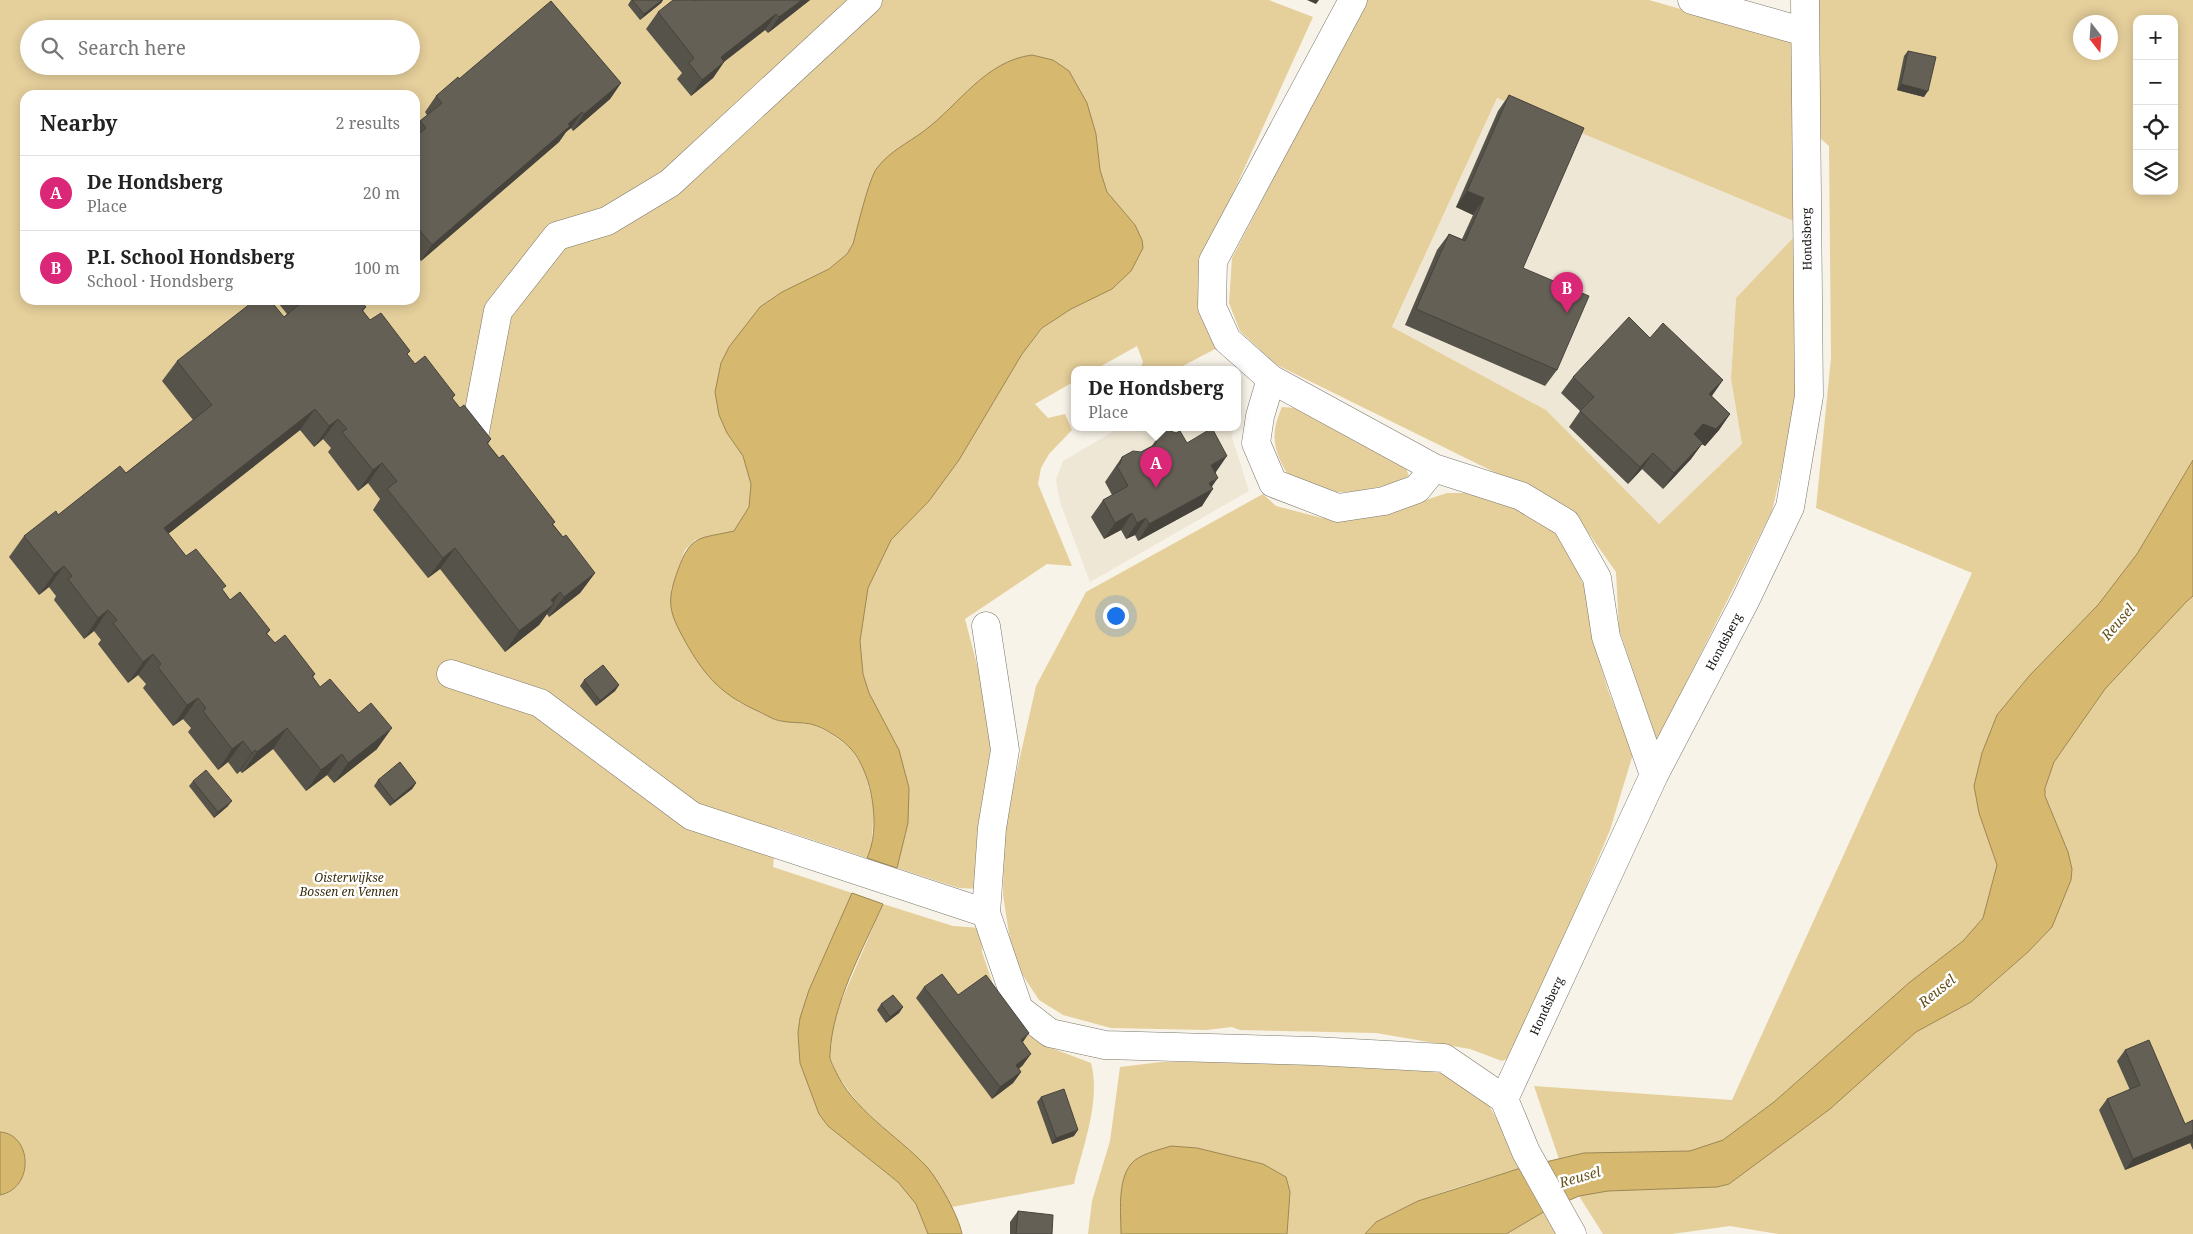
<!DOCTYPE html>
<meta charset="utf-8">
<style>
body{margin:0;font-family:"Noto Serif",serif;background:#f2f2f2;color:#222}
.controls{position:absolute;right:15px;top:15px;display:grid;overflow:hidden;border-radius:10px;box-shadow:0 2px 12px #0003}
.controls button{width:45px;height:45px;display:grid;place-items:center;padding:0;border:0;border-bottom:1px solid #e0e0e0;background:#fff;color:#222;font:25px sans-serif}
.compass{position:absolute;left:2073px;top:15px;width:45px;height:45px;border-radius:50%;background:#fff;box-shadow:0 2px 12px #0003;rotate:163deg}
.you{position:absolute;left:1115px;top:615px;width:18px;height:18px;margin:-12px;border:4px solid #fff;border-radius:50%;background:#1a73e8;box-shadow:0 0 0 8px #1a73e833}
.badge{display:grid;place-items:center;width:32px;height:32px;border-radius:50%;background:#db2777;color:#fff;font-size:16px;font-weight:700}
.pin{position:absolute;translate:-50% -41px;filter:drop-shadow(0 1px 2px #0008)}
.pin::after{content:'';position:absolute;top:26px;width:18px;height:15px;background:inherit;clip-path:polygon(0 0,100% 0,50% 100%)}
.popup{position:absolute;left:1071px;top:366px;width:170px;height:65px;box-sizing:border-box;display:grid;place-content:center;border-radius:10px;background:#fff;filter:drop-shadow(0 1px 4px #0005);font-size:16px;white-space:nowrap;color:#767676}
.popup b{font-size:19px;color:#222}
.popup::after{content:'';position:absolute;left:50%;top:100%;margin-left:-10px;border:10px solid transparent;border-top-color:#fff}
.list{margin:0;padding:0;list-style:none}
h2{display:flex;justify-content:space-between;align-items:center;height:65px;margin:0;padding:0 20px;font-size:21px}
h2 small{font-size:16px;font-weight:400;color:#767676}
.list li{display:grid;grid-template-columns:32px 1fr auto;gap:15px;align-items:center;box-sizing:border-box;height:75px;padding:0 20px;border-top:1px solid #e0e0e0}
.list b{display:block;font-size:19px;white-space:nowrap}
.list p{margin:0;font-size:16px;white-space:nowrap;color:#767676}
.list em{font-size:16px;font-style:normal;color:#767676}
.icon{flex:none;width:28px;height:28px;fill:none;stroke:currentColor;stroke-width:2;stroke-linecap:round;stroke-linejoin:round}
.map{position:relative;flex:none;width:2193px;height:1234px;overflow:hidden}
.search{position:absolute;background:#fff;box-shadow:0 2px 12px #0003;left:20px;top:20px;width:400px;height:55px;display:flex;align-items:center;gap:12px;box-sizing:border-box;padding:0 18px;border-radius:28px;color:#767676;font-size:19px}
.panel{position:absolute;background:#fff;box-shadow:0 2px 12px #0003;left:20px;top:90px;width:400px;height:215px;border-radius:15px}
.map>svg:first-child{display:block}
.built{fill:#efe7d5}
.green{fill:#e5cf9b;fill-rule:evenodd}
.water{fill:#d6b86f;stroke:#9c8752}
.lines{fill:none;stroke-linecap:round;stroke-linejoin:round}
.minor-casing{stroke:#7b776d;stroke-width:29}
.minor{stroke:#fff;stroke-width:28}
.wall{fill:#56534a}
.shaded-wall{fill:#46433c}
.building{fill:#646056;stroke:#46433c}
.labels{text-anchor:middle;stroke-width:5;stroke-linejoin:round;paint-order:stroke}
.street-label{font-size:12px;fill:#161410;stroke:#fff}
.park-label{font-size:12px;font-style:italic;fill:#3a2d0c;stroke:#fff}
.water-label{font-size:14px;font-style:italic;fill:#67521b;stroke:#fff}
</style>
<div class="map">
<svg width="2193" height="1234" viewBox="0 0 2193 1234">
<rect width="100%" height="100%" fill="#f8f3e8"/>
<!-- built -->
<path class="built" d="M1497,98L1796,222L1794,237L1736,298L1731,379L1742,444L1659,524L1546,410L1392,328Z
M1121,427H1234L1232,437L1249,491L1090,582L1060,502L1056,480L1063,461Z"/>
<!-- green -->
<path class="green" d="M0,0H1269L1313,17L1210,244L1217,348L1177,369H1140L1143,362L1137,346L1096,369H1075V381L1035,404L1048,418L1065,414L1072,430L1049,454L1041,468L1038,484L1072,566L1047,564L965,619L981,680L993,759L980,889L959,888L897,868L908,823L899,750L869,693L863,674L860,641L868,588L891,540L929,501L959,460L1022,354L1043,328L1071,309L1112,289L1131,271L1135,225L1107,192L1100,170L1096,134L1032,55L1022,57L1000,66L972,87L869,190L853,244L847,254L829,269L782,292L760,307L715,392L719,415L727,433L743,456L751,484L749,507L734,531L695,540L685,550L671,590L738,702L779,721L812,724L830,733L851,749L864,769L874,808L871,850L867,858L777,828L773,867L852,893L809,990L800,1063L819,1114L828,1126L898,1182L916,1204L928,1234H0ZM29,29H411V66H29ZM25,95H415V300H25Z
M1367,0H1649L1793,41L1796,222L1497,98L1392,327L1546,410L1659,524L1742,444L1731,379L1736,298L1794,237L1798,390L1792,425L1772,511L1657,741L1619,629L1616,572L1573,511L1277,365L1240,331L1229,303L1232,258Z
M1805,0H2193V460L2137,554L2098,605L2030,675L1997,715L1979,813L1997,865L1983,918L1963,941L1910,982L1774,1102L1723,1140L1690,1151L1584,1153L1559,1159L1534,1086L1732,1100L1972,573L1816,508L1831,358L1829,146L1804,124ZM2137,19H2174V191H2137ZM2080,22H2110V52H2080Z
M1282,407L1295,408L1403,461L1409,476C1390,486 1357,493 1336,492C1322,491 1307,486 1293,483C1275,455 1268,438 1282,407Z
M1447,493H1473L1522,505L1547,522L1569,553L1588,595L1591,634L1608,690L1633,754L1610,830L1514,1056L1502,1061L1470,1049L1376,1033L1240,1030L1232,1027L1206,1030L1111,1028L1063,1015L1039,1000L1020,971L1010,940L1003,895L1004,828L1036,686L1086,592L1263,494L1276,506L1322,518H1342L1387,513Z
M2193,596V1234H1778L1730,1226L1672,1234H1603L1579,1196L1608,1191L1717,1187L1729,1184L1830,1109L1916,1032L1971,1002L2028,952L2052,927L2068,852L2045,796V788L2054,762L2105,689L2187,600Z
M883,904L953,926L981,928L982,952L995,990L1007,1011L1054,1049L1091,1063C1101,1101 1083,1146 1074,1184L952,1207L928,1169L860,1106L838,1076L829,1056L834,1018Z
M1161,1062H1323L1392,1066L1454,1075L1487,1102L1524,1167C1475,1183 1401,1199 1365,1234H1287L1290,1192L1286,1177L1263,1164L1197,1148L1171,1146L1139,1158L1131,1164L1123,1182L1121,1234H1088L1092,1201L1110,1141L1120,1067Z
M1547,1210L1561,1234H1506Z"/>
<!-- water -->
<path class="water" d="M1032,55L1053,60L1069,71L1087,103L1096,134L1100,170L1107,192L1135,225L1142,240L1143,248L1131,271L1112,289L1071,309L1042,328L1022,354L959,460L929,501L891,540L868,588L860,641L863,674L869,693L899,750L909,788L908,823L897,868L867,858C881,829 873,775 852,750C843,740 824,727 811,724C801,722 790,723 781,721C774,720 766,715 760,712C723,696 705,677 685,641C669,612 666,602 678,570C691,534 699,539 734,531L749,507L751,484L743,456L727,433L719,415L715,392L721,363L729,347L760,307L782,292L829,269L847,254L853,244C857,229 869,178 877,168C890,151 908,143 924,131C959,105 985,61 1032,55Z
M2193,460V596L2187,601L2105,689L2054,762L2045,788V796L2068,852L2072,869L2071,880L2052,927L2028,952L1971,1002L1916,1032L1830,1109L1729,1184L1717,1187L1608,1191L1579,1196L1547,1210L1506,1234H1365L1376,1222L1418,1201L1524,1167L1584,1153L1690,1151L1723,1140L1774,1102L1910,982L1963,941L1983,918L1997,865L1979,813L1974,786L1982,753L1997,715L2030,675L2098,605L2137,554Z
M852,893L883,904C863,949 832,1004 830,1054C829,1059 832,1063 834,1068C853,1111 896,1134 927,1167C939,1181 959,1217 962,1234H928L916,1204L898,1182L828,1126L819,1114L800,1063L798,1033L800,1018L809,990Z
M0,1132C32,1134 35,1188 0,1195Z
M1171,1146L1197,1148L1263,1164L1286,1177L1290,1192L1287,1234H1121C1121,1214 1117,1181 1131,1164C1139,1154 1159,1150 1171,1146Z"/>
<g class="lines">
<defs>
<path id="minor" d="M1353,0L1213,261L1212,307L1227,340L1271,379L1434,468L1521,496L1566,523L1597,578L1606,637L1654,775
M1692,0L1805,32
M1271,379L1260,416L1256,443L1273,483L1338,508L1384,501L1417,489L1434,468
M474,437L498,311L557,236L607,221L670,183L868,0
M986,626L1005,750L992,828L986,913L1019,1009L1050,1033L1105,1045L1314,1051L1444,1058L1504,1099
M451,674L540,703L692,816L986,913
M1572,1234L1526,1152L1504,1099L1654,775L1745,601L1790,507L1809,396L1805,0"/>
</defs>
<!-- minor casing -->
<use href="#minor" class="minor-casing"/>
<!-- minor -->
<use href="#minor" class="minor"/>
</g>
<!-- wall -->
<path class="wall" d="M631,0H663L661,3L640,20L628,5Z
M696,0H810L768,33L765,30L724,62L713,78L691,96L677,79L682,73L646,29L658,12Z
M1908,51L1924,97L1897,90L1904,56Z
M459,79L621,83L610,99L573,131L571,128L566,132L559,142L421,261L415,255V129L420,121L427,115L425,112L436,96Z
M1509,95L1523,268L1557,370L1545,386L1405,325L1437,250L1449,234L1462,239L1473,215L1456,207L1498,111Z
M282,300H360L366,307L363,311L370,320L408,355L415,364L455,395L452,399L460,408L491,439L488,444L499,458L555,522L553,524L563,537L595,573L580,593L549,617L547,614L539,625L505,652L440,569L428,578L373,510L380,499L368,483L358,491L328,452L331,448L323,439L314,447L300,430L168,534L186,556L223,591L230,600L270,630L267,634L275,643L315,674L313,677L320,687L377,749L334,783L327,775L306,791L273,749L242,773L240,771L237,774L228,762L218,770L188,732L191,728L183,719L173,726L143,688L146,684L138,675L128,683L98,644L101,640L94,631L84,639L54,600L56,596L49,587L39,595L9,557L24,536L126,473L193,420L162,381L177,361L284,317L287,314L279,304Z
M1650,338L1723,380L1712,396L1730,414L1719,430L1705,446L1702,444L1691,459L1663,489L1642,469L1628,484L1569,427L1580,411L1561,393L1573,377Z
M1158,437L1187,443L1216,472L1212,487L1202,506L1138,541L1135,535L1126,539L1121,530L1104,539L1091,517L1103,500L1112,495L1105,482L1122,457L1141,452L1151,447Z
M584,680L619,685L615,691L596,706L580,686Z
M378,780L416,783L412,789L390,806L374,786Z
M193,781L228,806L214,818L189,786Z
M924,987L958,995L1023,1043V1065L1019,1069L1021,1072L1013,1083L992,1099L916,998Z
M881,1004L903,1007L899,1013L886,1023L877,1010Z
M2125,1050L2185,1124L2193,1120V1150L2190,1143L2125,1170L2099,1110L2107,1099L2130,1090L2117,1061Z
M1041,1097L1074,1136L1052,1144L1037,1102Z
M1018,1211L1052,1234H1010V1222Z"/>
<!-- shaded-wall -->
<path class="shaded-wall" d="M662,0H663L661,3L640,20L644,14Z
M802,0H810L768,33L779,17Z
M1307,0H1319L1316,4Z
M776,14L765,30L709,73L721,57Z
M724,62L713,78L691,96L702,80Z
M621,83L610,99L573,131L584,114Z
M1901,84L1928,91L1924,97L1897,90Z
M582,112L571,128L566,132L559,142L421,261L432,245Z
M1467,191L1484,198L1473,215L1456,207Z
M1723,380L1711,396L1709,394Z
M315,409L300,430L149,549L164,528Z
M1730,414L1719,430L1705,446L1702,444L1691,459L1663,489L1674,473L1694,434L1703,424Z
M338,419L323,439L314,447L329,426Z
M1653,453L1642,469L1628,484L1640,467Z
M1227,456L1216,472L1200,482L1211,465Z
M382,463L368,483L358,491L373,470Z
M1218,478L1208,492L1213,489L1202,506L1138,541L1149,524Z
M1132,513L1121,530L1104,539L1115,523Z
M1146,518L1135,535L1126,539L1137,523Z
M455,548L440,569L428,578L443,558Z
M64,566L49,587L39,595L54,574Z
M595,573L580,593L549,617L564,597Z
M560,592L551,607L554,604L539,625L505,652L519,631L551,600Z
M108,610L94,631L84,639L98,618Z
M153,654L138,675L128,683L143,662Z
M619,685L615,691L596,706L600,701Z
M198,698L183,719L173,726L187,705Z
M287,728L273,749L242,773L257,752Z
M392,728L377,749L334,783L348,763Z
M243,741L228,762L218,770L232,749Z
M255,750L240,771L237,774L252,753Z
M342,754L327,775L306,791L321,770Z
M416,783L412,789L390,806L394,801Z
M232,801L228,806L214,818L218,812Z
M903,1007L899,1013L886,1023L890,1017Z
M1029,1033L1021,1045V1040Z
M1031,1054L1023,1065L1008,1076L1016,1065Z
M1021,1072L1013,1083L992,1099L1000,1087Z
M1078,1130L1074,1136L1052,1144L1056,1138Z
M2193,1134V1139L2190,1143L2125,1170L2133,1159Z"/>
<!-- building -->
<path class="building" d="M632,0H662L644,14Z
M673,0H695L696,1V0H802L779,17L776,14L721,57L724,62L702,80L689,63L694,58L658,12Z
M551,1L621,83L584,114L582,112L568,124L570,126L432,245L415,225V137L426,128L420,121L442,103L436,96L458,77L459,79Z
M1908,51L1936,57L1928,91L1901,84Z
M1509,95L1584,128L1523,268L1589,296L1557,370L1416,309L1449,234L1465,241L1484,198L1467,191Z
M255,300H270L284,317L301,303L298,300H360L366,307L362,310L370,320L381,313L410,351L407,354L415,364L425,356L455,395L452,398L460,408L464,405L491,439L487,443L499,458L503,455L555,522L552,524L563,537L566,535L595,573L564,597L560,592L551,600L554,604L519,631L455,548L443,558L387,489L397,481L382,463L373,470L342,432L347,429L338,419L329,426L315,409L164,528L186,556L196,549L226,586L222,589L230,600L240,592L270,630L266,633L275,643L285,635L315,674L312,676L320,687L330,679L359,713L371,703L392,728L348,763L342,754L321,770L287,728L257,752L255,750L252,753L243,741L232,749L203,711L206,708L198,698L187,705L158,667L161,664L153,654L143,662L113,623L117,620L108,610L98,618L68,579L72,576L64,566L54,574L24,536L56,511L58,515L120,466L126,473L212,405L177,361Z
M1629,317L1650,338L1663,323L1723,380L1709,394L1730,414L1716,429L1703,424L1694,434L1703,443L1674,473L1653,453L1640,467L1580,411L1594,397L1573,377Z
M1212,428L1227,456L1211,465L1218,478L1209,483L1213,489L1149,524L1146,518L1137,523L1132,513L1115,523L1103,500L1128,486L1117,466L1120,464L1122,457L1133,451L1141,452L1156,444L1158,437L1168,430L1176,433L1180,431L1187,443Z
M603,665L619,685L600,701L584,680Z
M400,762L416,783L394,801L378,780Z
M206,770L232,801L218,812L193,781Z
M942,974L958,995L986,975L1029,1033L1021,1040L1031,1054L1016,1065L1021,1072L1000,1087L924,987Z
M893,995L903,1007L890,1017L881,1004Z
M2149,1040L2185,1124L2193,1120V1134L2133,1159L2107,1099L2140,1085L2125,1050Z
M1064,1089L1078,1130L1056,1138L1041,1097Z
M1018,1211L1053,1215L1052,1234H1016Z"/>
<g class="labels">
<!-- street labels -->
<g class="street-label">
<text transform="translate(1807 239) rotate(-91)" y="4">Hondsberg</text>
<text transform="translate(1724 642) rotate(-62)" y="4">Hondsberg</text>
<text transform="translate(1547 1006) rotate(-65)" y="4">Hondsberg</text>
</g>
<!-- park labels -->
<g class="park-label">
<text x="349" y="882">Oisterwijkse<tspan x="349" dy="14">Bossen en Vennen</tspan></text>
</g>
<!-- water labels -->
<g class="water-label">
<text transform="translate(2118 622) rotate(-49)" y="5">Reusel</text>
<text transform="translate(1937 991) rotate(-39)" y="5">Reusel</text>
<text transform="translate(1580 1177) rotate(-16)" y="5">Reusel</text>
</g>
</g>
</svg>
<div class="controls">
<button>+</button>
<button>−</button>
<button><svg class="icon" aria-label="locate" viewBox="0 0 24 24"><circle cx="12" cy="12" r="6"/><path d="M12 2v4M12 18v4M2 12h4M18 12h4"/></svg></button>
<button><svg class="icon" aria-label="layers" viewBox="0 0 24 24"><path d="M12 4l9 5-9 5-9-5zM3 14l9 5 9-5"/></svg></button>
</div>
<svg class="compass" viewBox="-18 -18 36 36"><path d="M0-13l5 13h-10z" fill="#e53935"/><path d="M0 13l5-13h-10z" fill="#767676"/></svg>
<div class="you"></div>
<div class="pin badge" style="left:1156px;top:488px">A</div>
<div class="popup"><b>De Hondsberg</b>Place</div>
<div class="pin badge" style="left:1567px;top:313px">B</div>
<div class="search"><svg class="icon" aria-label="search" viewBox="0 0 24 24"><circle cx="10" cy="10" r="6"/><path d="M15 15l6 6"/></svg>Search here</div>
<section class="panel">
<h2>Nearby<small>2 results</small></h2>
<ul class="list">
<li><span class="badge">A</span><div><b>De Hondsberg</b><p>Place</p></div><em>20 m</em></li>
<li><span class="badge">B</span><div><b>P.I. School Hondsberg</b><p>School · Hondsberg</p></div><em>100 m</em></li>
</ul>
</section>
</div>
